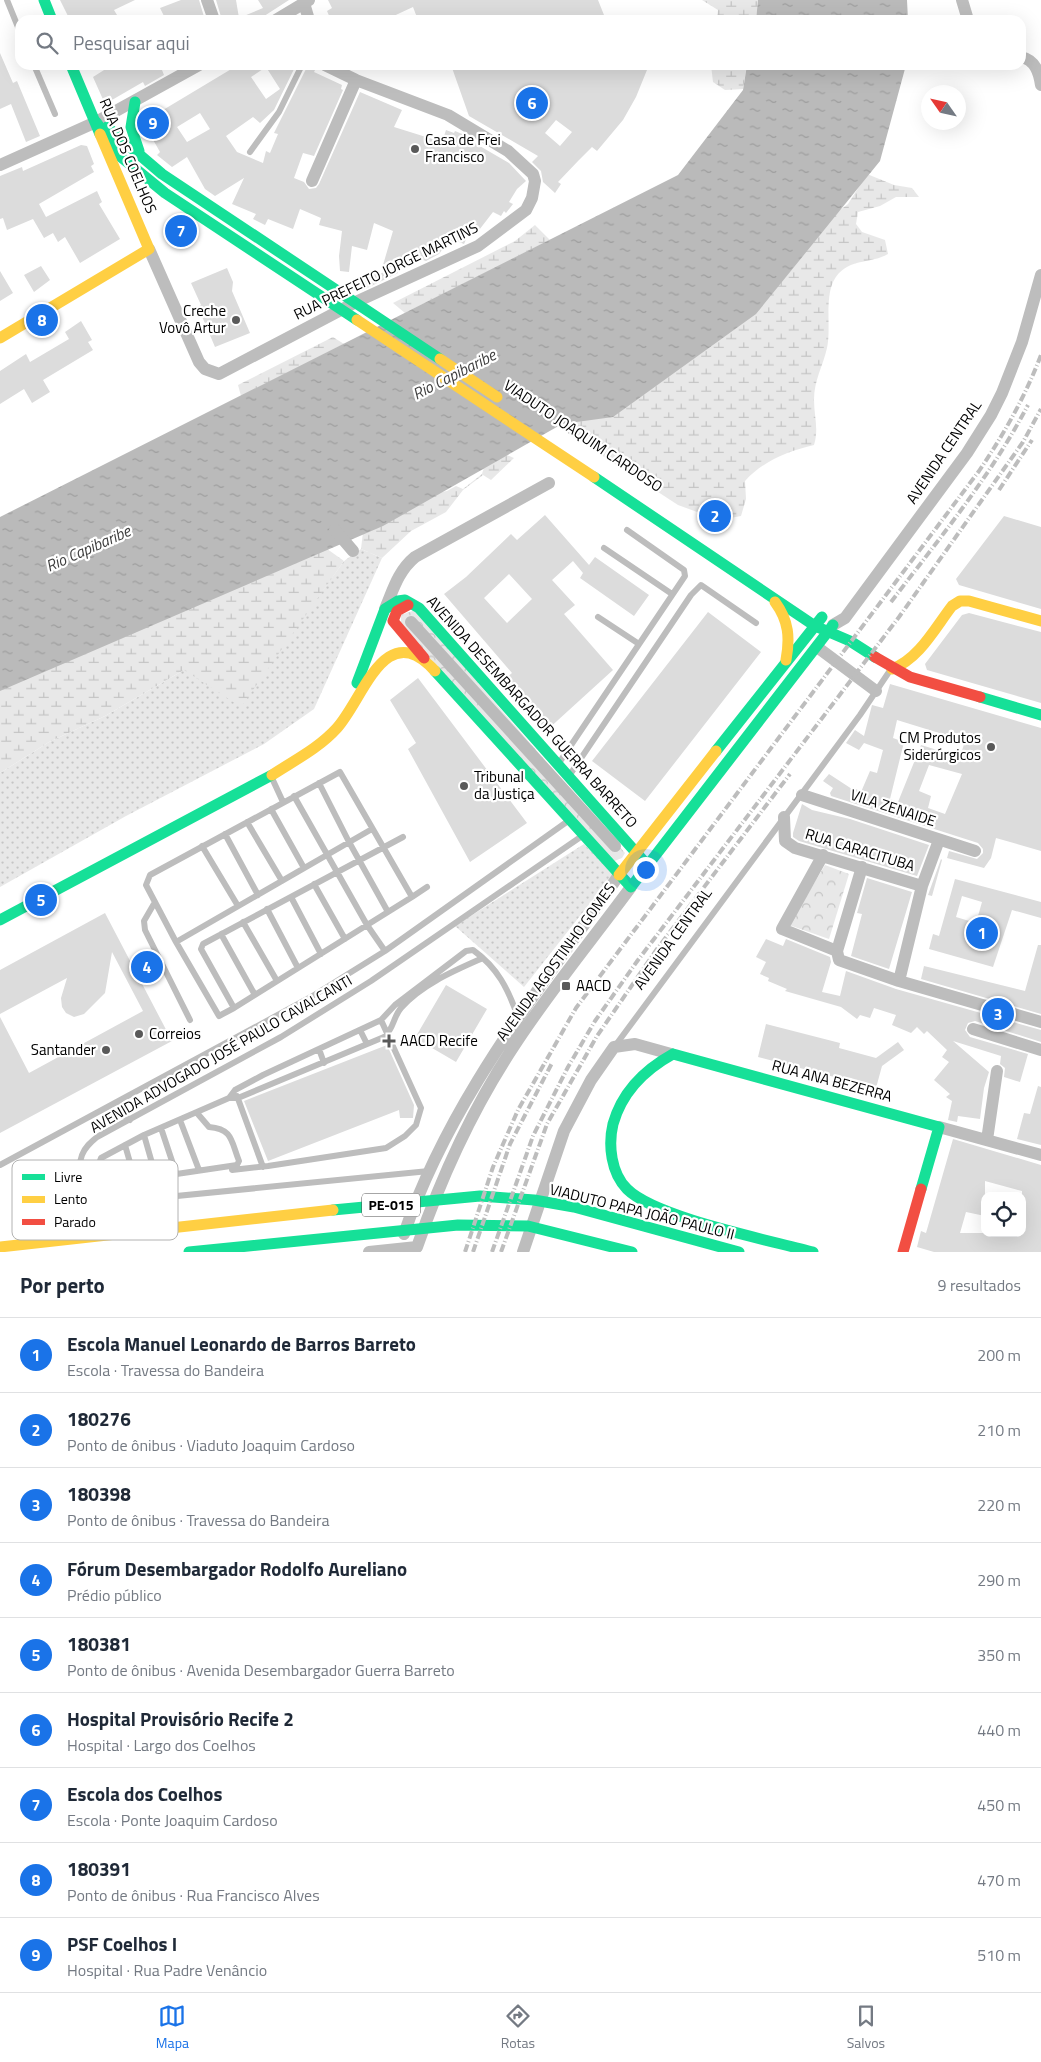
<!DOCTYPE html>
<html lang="pt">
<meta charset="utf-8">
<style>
body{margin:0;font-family:"Titillium Web",sans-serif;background:#f6f6f7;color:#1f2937}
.controls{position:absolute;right:15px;bottom:15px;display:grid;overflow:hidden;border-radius:10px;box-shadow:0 5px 20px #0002}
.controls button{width:45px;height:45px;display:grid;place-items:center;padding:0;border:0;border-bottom:1px solid #e0e1e3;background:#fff;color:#1f2937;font:25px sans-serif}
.compass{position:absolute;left:921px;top:85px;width:45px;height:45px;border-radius:50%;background:#fff;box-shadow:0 5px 20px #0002;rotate:304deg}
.you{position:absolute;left:645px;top:869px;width:18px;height:18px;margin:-12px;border:4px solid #fff;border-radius:50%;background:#1a73e8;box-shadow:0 0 0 8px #1a73e833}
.badge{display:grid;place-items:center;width:32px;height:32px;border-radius:50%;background:#1a73e8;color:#fff;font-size:16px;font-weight:700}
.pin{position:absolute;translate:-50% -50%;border:2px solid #fff;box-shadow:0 1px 5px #0006}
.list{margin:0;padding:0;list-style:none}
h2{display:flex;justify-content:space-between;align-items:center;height:65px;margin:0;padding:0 20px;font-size:21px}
h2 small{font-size:16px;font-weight:400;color:#747a83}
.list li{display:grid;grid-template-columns:32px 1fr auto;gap:15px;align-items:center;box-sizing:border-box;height:75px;padding:0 20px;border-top:1px solid #e0e1e3}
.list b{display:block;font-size:19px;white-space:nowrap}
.list p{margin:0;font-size:16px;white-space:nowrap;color:#747a83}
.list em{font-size:16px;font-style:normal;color:#747a83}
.icon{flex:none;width:28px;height:28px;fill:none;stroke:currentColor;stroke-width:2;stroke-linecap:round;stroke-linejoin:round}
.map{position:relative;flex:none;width:1041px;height:1252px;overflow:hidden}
.search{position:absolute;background:#fff;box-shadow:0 5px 20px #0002;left:15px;right:15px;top:15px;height:55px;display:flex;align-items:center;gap:12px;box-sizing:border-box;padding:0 18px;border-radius:15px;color:#747a83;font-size:19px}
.sheet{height:740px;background:#fff}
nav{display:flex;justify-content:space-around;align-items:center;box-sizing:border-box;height:70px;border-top:1px solid #e0e1e3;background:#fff;font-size:14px;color:#747a83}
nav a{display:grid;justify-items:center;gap:2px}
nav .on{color:#1a73e8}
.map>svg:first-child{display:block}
.grass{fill:url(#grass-dots)}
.wetland{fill:url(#wetland-marsh)}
.park{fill:url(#park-crowns)}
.water{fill:url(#water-ripples)}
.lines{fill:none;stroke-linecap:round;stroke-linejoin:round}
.canal{stroke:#bababa;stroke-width:12}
.building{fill:#dcdcdc;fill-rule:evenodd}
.lane{stroke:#bdbdbd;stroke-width:6}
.street{stroke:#bdbdbd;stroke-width:12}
.fast{stroke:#16e098;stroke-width:11}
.slow{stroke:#ffcf43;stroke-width:11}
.jam{stroke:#f24e42;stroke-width:11}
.rail{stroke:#bdbdbd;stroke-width:4;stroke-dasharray:8 2.5 1 2.5;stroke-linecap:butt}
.poi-dot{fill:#595959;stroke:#fff;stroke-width:2}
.labels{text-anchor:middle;stroke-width:4.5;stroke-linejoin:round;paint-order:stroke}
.shield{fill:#fff;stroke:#4c4c4c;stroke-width:1}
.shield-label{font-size:14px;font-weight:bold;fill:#000}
.poi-label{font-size:15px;fill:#000;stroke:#fff;text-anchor:start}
.street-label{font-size:15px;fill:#000;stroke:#fff}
.water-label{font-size:16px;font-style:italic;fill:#3e3e3e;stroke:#fff}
.key{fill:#fff;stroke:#b2b2b2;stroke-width:1}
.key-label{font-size:14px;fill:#000}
</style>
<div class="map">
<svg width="1041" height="1252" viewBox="0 0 1041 1252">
<defs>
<pattern id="grass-dots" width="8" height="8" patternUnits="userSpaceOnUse" patternTransform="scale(1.25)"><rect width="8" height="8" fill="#e8e8e8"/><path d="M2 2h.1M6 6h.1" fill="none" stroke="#c5c5c5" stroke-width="1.8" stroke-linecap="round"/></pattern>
<pattern id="wetland-marsh" width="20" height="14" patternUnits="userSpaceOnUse" patternTransform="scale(1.25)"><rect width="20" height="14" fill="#e8e8e8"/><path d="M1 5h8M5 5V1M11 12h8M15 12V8" fill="none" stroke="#c5c5c5"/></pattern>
<pattern id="park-crowns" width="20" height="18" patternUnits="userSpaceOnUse" patternTransform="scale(1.25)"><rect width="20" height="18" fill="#e8e8e8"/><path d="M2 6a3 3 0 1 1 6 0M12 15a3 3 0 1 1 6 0" fill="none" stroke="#c5c5c5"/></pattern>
<pattern id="water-ripples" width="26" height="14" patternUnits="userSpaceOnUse" patternTransform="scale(1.25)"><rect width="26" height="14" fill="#bababa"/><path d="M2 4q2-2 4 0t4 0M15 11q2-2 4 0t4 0" fill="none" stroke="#9e9e9e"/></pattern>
</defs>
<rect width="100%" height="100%" fill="#fff"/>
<!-- grass -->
<path class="grass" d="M361,549L382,558L314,709L264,744L126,816L0,887V773L49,742L105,716L184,670L318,597L344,561Z
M584,844L613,874L524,987L455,926Z"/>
<!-- wetland -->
<path class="wetland" d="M702,0H758L756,20H717L718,10Z
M711,65H747L743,89L725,90L713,82Z
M867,174L894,185L912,188L919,197H896L880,206L858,212L856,224L862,232L885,240L888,254C870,264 855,258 839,273C822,291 832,326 827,348C823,366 814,380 814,400C814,416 819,429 814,445C788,451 763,461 745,481L746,499L741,516L719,520L678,505L563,430L567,421L848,204Z
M535,225L550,240L405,313L393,303L515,241Z
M333,337L344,344L241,396L238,385Z
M504,454L514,458L491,480L483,475L463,490L446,512L411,531L382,558L361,549L363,532L435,493L447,491L456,486L463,489L482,474L485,464Z
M323,546L344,561L241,707L184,670L105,716L49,742L0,773V677Z"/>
<!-- park -->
<path class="park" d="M415,610L625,853L622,858L612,862L401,628V615Z
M825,865L849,874L829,939L789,925Z"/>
<!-- water -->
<path class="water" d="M758,0H907L908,20H756Z
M747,65H906L880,161L756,314L613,417L562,424L383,526L0,691V517L678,175L743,90Z"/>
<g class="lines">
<!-- canal -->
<path class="canal" d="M335,530L353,551
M411,622L615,846"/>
</g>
<!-- building -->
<path class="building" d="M60,0H135L114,10L120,20H70Z
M181,0H199L205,20H166L160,8Z
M216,0H236L239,18L263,8L258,0H289L258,20H222Z
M328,0H598L606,20H418L413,7L385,20H331L327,11L332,8Z
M0,53L13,83L17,81L40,136L26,142L11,104L0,109Z
M112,65H160L164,75L145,86L143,82L105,104L93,77Z
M238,65H296L274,110L260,123L253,117L226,136L237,152L263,163L266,151L270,153L278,134L274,133L307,67L315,70L314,72L342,85L341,89L343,90L314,156L303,153L294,178L304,182L309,189L316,188L319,184L360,92L402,110L394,127L442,142L446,130L454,133L455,131L467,136L466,138L509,163L526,181L517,189L509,202L513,204L506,213L504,211L501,216L493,212L476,234L471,237L468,235L464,244L454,240L452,244L448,242L439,254L426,261L420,259L418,263L405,259L401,269L383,265L393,231L374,223L367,250L352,246L349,272L340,271L339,256L342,231L319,225L321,218L300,209L293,229L268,219L265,225L253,219L256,214L232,204L244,178L215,196L205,189L187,157L172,167L157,155L160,152L143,122ZM266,67L280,89L266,99L251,77ZM200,113L210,129L187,142L177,127Z
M451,65H626L627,69L649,65L636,97L623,120L597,151L592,147L579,160L558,182L561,184L555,193L543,182L541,171L532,162L538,156L469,116ZM556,120L572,132L560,146L545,133Z
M81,145L87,146L94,164L91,166L94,172L39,204L46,217L97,191L102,202L99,204L120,239L80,263L65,237L58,242L53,233L44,238L33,219L7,230L3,218L0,219V176L22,167L23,171Z
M41,266L50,280L34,292L24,275Z
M227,268L233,282L232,291L250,333L215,347L198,307L201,305L191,283Z
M397,270L398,273L361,291L360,287H356L355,278Z
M0,271L13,293L0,301Z
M81,321L92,340L88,342L93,350L43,380L50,392L32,403L24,389L0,404V371L26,354L30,362L69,339L65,332Z
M545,515L589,565L595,557L649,595L634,616L580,578L583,573L573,561L552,580L575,605L564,614L613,670L546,731L502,681L512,673L444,594L466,577L511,534L517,540ZM509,574L532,599L507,623L484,598Z
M1004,516L1041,527V609L959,585L956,579Z
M708,612L761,652L645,801L592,761Z
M969,613L1041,632V703L927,670L925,664L962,615Z
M418,678L527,823L470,862L408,749L416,743L390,700Z
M890,684L1041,728V851L996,838L991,858L984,868L947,858L949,851L977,859L983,853V849L978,843L831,796L830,793L833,788L823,781L829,774L855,791L856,789L861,792L870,771L877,773L883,750L864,743L859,750L846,743L855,730L864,736L872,705L883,708ZM897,720L965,741L960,757L921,745L898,802L890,799L904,742L893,738ZM929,765L962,774L945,814L928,808L931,796L919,791Z
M802,804L812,810L850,819L929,845L917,876L799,841L793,837V833Z
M941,859L942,860L932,896L928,895Z
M867,878L912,892L889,969L851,956L862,914L857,913Z
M955,879L1041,902V918L1012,910L993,967L929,949L933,934L939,936ZM962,896L982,902L976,923L956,917Z
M105,913L172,1041L0,1133V1017L29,1073L143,1011L112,952L105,993L84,1014L74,1017L66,1013L62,1007L61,998L67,978L0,1014V970Z
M766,939L783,946L786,939L830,957L831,962L822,992L840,996L846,971L896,989L1041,1030V1042L975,1021L968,1023L965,1030L970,1037L1028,1054L1020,1082L1004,1077L1005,1068L1000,1064L1001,1056L953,1041L989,1072L984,1088L980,1119L958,1116L957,1122L948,1120L952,1101L946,1097L950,1094L934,1080L949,1062L942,1057L947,1050L927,1031L924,1034L917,1027L911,1033L892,1025L896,1015L874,1008L870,1018L860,1015L857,1019L841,1007L785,991L787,989L768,981L769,978L760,974L766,962L756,957Z
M1038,945H1041V1014L921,979L924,966L1025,991Z
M446,985L487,1009L456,1062L415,1038Z
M766,1024L840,1043L839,1048L876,1058L898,1042L904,1050L882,1066L876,1088L758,1057Z
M387,1045L414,1105L413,1118H400L399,1110L268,1161L244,1101Z
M1038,1086L1041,1087V1145L1017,1139L1024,1113L1030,1114Z
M953,1139L1041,1165V1252H934L917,1247L921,1231L926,1233ZM985,1181L1022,1191V1233H960L966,1212L985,1216Z"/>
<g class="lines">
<!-- lane -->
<path class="lane" d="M7,0L20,32
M34,65L55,114
M250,152L279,112L302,65
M604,548L672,594
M598,617L639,644
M559,763L685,576L684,570L627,530
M271,776L283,802
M569,776L691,595L701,585L756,623
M319,783L349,842L388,912
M294,796L367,925L385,951
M271,809L304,868
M247,822L282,881
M225,834L258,895
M202,846L238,906
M314,884L345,939
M291,897L321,954
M412,897L340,772L150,875L146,885L176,942L219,1016L234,1008L412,897L427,887
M155,902L144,921L145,930L190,1020
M267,909L298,968
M243,922L277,981
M221,934L255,995
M176,942L372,829
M234,1008L201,949L203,944L403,837
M360,1030L367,1044
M615,1046L860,715L891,669
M319,1049L324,1063
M237,1096L263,1167
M229,1098H238L384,1037C394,1029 393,1017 401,1008C422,984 456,970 483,958
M119,1101V1112L130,1120
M197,1113L209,1127C233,1129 231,1141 239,1161L237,1165L116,1183L100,1173L98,1166L101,1158L144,1135L229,1098L235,1090L263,1075L381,1020L395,1005L466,951L473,950C498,968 508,989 518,1017
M180,1120L199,1170
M161,1128L176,1173
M144,1135L156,1177
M125,1145L135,1180
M0,1165L311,997L385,951L568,821
M232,1170L268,1166L386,1148L405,1136L416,1125L421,1108L381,1020
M429,1171L116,1202C108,1201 100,1201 93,1197C80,1190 77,1168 82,1155C85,1147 91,1142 97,1137L281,1037L371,981L582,836"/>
<!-- street -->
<path class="street" d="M207,0L214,20
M962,0L968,20
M304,3L309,20
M276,20L309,0
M1021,57C1035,60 1039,72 1041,85
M0,165L96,122L199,65
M312,181L356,80
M149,249L199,362L205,369L219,374L358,301L478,246L526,210L532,198L535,181L533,174L508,151L448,115L356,80L325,65
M385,609C393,590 398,571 415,557L549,483
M833,625L845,618L967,453L991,415L1002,393L1022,342L1041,275
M817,647L876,691
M802,795L975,851
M784,817L785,841L795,848L922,886
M823,855L782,929L837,951
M862,867L837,951L839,960L899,981L1041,1022
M899,981L922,886L939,840
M973,1029L1041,1050
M939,1127L1041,1155
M987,1140L997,1071
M404,1234C450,1099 539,991 619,875
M369,1252L417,1247C441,1178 472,1110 512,1049C548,993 592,940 631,887
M523,1252L564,1131L591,1080L614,1047L635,1044L671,1054"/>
<!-- fast -->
<path class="fast" d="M44,0L52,20
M71,65L100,134
M135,102L131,127L139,151
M96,122L121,157L165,193L357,320
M107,127L162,174L440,359
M594,477L815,626L850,641L875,657
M435,671L631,887L833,625
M357,683L385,609L398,601L405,600L419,608L648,866
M980,697L1041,715
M716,751L822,617
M0,920L272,775
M673,1054L939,1127L921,1189
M673,1054C644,1070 622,1092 613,1124C608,1145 611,1173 627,1189C656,1218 769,1240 813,1252
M333,1210L480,1196L534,1200L574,1207L739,1252
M189,1252L458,1225L528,1226L632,1252"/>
<!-- slow -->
<path class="slow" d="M357,320L594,477
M0,338L149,249L100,134
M440,359L497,397
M775,602C789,621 790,638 786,660
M892,669C919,659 935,628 952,606L960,601H969L1041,621
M272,775C295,760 319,748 337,728C364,698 385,616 435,671
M619,875L716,751
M0,1247L333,1210"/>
<!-- jam -->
<path class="jam" d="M408,605L397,611L393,621L424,658
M875,657L910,677L980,697
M903,1252L921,1189"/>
<!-- rail -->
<path class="rail" d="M999,490L1032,440
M891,602C939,539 991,476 1028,405
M465,1252L493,1167L518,1110L576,1008L979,471C1004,434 1025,397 1041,355
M473,1252L510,1144L552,1063
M492,1252L533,1136L568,1067L595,1021L638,960L899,617L1023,442L1041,409
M501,1252L547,1124L597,1036L657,949L790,774"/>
</g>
<!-- markers -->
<g class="poi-dot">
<circle cx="415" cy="149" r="5"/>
<circle cx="236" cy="320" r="5"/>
<circle cx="991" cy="747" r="5"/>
<circle cx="464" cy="786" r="5"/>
<rect x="561" y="981" width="10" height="10" rx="2.5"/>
<circle cx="139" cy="1034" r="5"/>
<path d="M386.5 1033.5h5v5h5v5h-5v5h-5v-5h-5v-5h5z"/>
<circle cx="106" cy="1050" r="5"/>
</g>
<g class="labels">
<!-- shield labels -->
<rect class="shield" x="362" y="1193.5" width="58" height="23" rx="4"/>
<g class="shield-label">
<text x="391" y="1210">PE-015</text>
</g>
<!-- poi labels -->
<g class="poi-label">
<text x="425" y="145">Casa de Frei<tspan x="425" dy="17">Francisco</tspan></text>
<text x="226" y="316" text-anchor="end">Creche<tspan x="226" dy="17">Vovô Artur</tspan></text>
<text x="981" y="743" text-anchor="end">CM Produtos<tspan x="981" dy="17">Siderúrgicos</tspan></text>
<text x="474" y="782">Tribunal<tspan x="474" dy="17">da Justiça</tspan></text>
<text x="576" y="991">AACD</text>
<text x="149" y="1039">Correios</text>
<text x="400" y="1046">AACD Recife</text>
<text x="96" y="1055" text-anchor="end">Santander</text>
</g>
<!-- street labels -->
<g class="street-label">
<text transform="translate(128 156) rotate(67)" y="5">RUA DOS COELHOS</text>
<text transform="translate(386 271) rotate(-26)" y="5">RUA PREFEITO JORGE MARTINS</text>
<text transform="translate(583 436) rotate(34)" y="5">VIADUTO JOAQUIM CARDOSO</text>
<text transform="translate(944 452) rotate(-56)" y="5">AVENIDA CENTRAL</text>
<text transform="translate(532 712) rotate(48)" y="5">AVENIDA DESEMBARGADOR GUERRA BARRETO</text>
<text transform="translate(893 808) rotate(18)" y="5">VILA ZENAIDE</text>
<text transform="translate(860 850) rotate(17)" y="5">RUA CARACITUBA</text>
<text transform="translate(673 939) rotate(-54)" y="5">AVENIDA CENTRAL</text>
<text transform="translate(556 962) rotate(-54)" y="5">AVENIDA AGOSTINHO GOMES</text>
<text transform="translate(221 1054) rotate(-30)" y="5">AVENIDA ADVOGADO JOSÉ PAULO CAVALCANTI</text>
<text transform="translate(832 1081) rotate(15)" y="5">RUA ANA BEZERRA</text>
<text transform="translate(642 1212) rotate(14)" y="5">VIADUTO PAPA JOÃO PAULO II</text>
</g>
<!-- water labels -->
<g class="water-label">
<text transform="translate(454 374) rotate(-27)" y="6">Rio Capibaribe</text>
<text transform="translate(88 548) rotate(-24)" y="6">Rio Capibaribe</text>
</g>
</g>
<!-- legend -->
<rect x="12" y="1160" width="166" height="80" rx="8" class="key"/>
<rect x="22" y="1174" width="23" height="6" fill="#16e098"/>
<rect x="22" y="1196" width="23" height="7" fill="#ffcf43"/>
<rect x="22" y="1219" width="23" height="6" fill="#f24e42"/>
<g class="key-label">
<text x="54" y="1182">Livre</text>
<text x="54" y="1204">Lento</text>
<text x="54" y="1227">Parado</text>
</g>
</svg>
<div class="controls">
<button><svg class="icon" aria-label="locate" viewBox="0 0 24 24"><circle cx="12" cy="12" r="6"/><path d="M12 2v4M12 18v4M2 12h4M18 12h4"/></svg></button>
</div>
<svg class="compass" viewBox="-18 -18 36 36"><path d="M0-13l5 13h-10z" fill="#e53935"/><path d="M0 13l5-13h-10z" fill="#747a83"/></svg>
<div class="you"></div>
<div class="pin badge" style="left:982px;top:933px">1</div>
<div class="pin badge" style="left:715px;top:516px">2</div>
<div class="pin badge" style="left:998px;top:1014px">3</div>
<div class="pin badge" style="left:147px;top:967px">4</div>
<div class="pin badge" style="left:41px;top:900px">5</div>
<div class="pin badge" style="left:532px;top:103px">6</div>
<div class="pin badge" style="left:181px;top:231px">7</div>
<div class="pin badge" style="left:42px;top:320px">8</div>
<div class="pin badge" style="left:153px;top:123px">9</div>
<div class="search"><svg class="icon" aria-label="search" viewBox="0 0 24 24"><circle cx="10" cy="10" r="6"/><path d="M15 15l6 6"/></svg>Pesquisar aqui</div>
</div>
<section class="sheet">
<h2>Por perto<small>9 resultados</small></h2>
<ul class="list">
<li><span class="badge">1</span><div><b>Escola Manuel Leonardo de Barros Barreto</b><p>Escola · Travessa do Bandeira</p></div><em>200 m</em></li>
<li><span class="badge">2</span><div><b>180276</b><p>Ponto de ônibus · Viaduto Joaquim Cardoso</p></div><em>210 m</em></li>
<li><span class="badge">3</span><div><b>180398</b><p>Ponto de ônibus · Travessa do Bandeira</p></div><em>220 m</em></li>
<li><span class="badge">4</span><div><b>Fórum Desembargador Rodolfo Aureliano</b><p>Prédio público</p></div><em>290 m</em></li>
<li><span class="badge">5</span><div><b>180381</b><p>Ponto de ônibus · Avenida Desembargador Guerra Barreto</p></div><em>350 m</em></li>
<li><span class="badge">6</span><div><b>Hospital Provisório Recife 2</b><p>Hospital · Largo dos Coelhos</p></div><em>440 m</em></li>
<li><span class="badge">7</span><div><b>Escola dos Coelhos</b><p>Escola · Ponte Joaquim Cardoso</p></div><em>450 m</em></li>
<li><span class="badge">8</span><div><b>180391</b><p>Ponto de ônibus · Rua Francisco Alves</p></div><em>470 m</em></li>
<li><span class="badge">9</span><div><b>PSF Coelhos I</b><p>Hospital · Rua Padre Venâncio</p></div><em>510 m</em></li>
</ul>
</section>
<nav>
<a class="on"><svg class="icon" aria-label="map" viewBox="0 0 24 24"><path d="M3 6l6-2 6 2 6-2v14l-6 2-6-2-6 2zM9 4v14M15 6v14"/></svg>Mapa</a>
<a><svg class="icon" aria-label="directions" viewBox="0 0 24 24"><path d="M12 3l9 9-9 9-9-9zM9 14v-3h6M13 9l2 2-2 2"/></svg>Rotas</a>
<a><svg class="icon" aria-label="saved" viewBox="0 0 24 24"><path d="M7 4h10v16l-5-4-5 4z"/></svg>Salvos</a>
</nav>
